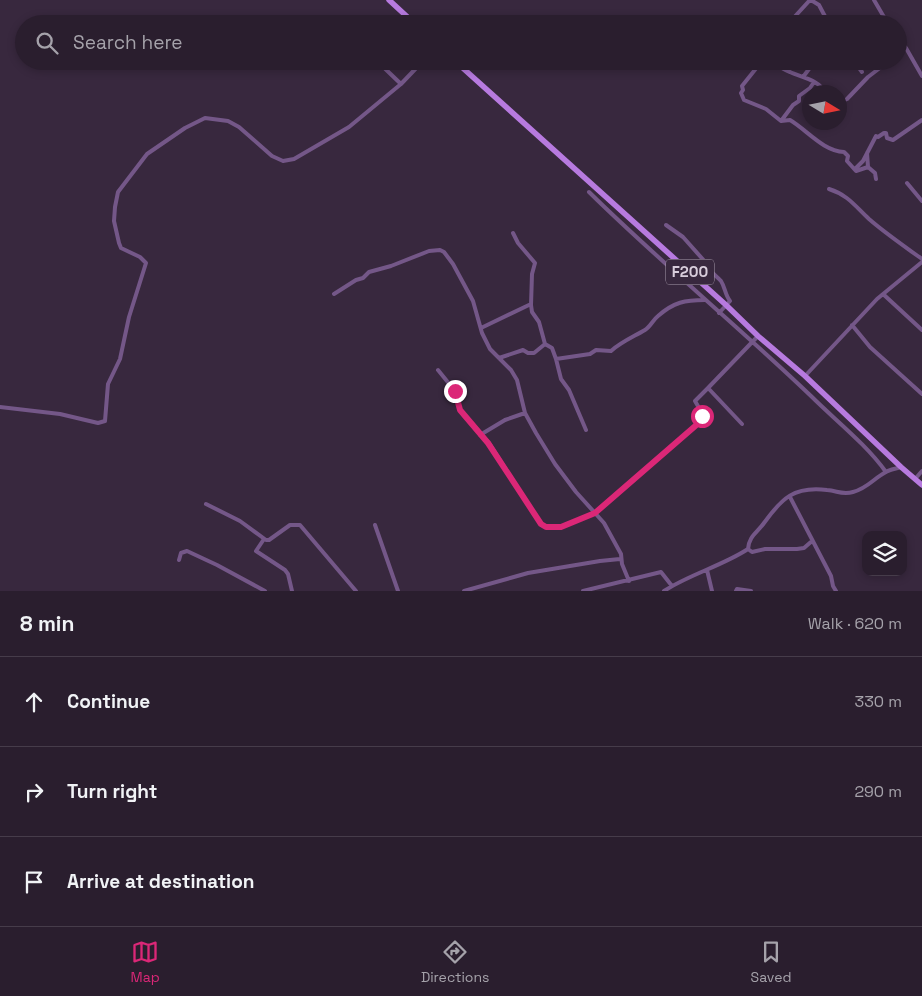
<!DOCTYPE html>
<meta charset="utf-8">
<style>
body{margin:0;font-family:"Space Grotesk",sans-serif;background:#322736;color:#f1f3f6}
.controls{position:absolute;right:15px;bottom:15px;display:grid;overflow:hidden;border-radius:10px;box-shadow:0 2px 8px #0003}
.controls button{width:45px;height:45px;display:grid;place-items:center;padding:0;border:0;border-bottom:1px solid #463c4a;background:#2a1e2e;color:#f1f3f6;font:25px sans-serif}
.compass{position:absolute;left:802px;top:85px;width:45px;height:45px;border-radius:50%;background:#2a1e2e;box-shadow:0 2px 8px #0003;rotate:100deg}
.stop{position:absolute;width:15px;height:15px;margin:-11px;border:4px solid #db2777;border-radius:50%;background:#fff}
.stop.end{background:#db2777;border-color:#fff;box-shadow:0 1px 5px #0008}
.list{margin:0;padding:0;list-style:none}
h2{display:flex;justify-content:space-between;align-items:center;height:65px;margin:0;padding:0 20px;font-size:21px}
h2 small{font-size:16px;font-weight:400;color:#a5a2aa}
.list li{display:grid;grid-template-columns:32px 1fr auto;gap:15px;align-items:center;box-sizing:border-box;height:90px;padding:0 20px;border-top:1px solid #463c4a}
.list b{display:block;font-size:19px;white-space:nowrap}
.list em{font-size:16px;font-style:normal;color:#a5a2aa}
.icon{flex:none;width:28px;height:28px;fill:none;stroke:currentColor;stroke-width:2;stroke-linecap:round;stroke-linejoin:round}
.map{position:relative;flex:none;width:922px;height:591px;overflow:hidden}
.search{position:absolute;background:#2a1e2e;box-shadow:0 2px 8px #0003;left:15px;right:15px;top:15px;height:55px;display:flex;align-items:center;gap:12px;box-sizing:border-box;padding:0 18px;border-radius:28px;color:#a5a2aa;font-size:19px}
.sheet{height:335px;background:#2a1e2e}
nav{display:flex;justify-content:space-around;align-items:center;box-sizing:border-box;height:70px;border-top:1px solid #463c4a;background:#2a1e2e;font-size:14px;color:#a5a2aa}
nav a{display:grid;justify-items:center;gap:2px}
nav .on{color:#db2777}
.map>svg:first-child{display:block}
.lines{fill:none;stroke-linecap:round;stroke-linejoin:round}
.minor{stroke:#745788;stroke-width:4}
.primary{stroke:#b77adf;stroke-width:5.5}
.route{stroke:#db2777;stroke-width:6}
.labels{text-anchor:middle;stroke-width:4;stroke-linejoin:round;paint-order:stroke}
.shield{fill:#38283e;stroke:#a89cac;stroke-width:1}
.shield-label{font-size:15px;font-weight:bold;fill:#d8cddb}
</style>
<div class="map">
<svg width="922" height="591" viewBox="0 0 922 591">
<rect width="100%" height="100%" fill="#38283e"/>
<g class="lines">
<!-- minor -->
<path class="minor" d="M811,0L819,5L829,24
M874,0L888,24
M788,24L810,0
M898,39L906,48L922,76
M898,54L906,48
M377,61L401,84
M762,61L742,86L743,90L741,93L744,100L766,109L781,121L790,120C807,130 823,151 844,152L848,156L847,161L856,171L868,167L875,173L876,179
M772,61C777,65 784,70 790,72C800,77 820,80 824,92
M854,61L862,72
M803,77L815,61
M840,102L847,99L868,77L889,61
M781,121L793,105L799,101V96L810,88L814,82
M867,153L868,167
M855,169L863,161L876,136L878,137L884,133H886L887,138L893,140L922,120
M907,183L922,201
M829,189C848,195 855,206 869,219C885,233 904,246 922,259
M589,192C660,262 738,326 811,396C835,420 866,444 886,472
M666,225L683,237L707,264C709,272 716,275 721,281C725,287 725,295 730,301L719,313
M513,233L518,243L535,263L532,274L531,305L532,312L539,322L545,344
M334,294L356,280L363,278L369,272L391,266L429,251L440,250L444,252L453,264L473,301L482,333L490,349L511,370L517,380L525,413L536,433L555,464L576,492L604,523L621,554L622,564L629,581
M883,294L922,330
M852,325L870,347L922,394
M481,328L531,304
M499,358L523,350L528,353H534L545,344L552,348L556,359L561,379L569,390L586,430
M556,359L590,354L596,350L611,351C621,342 633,337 645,330C650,327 653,320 658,316C674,302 685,300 705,300
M438,370L455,391L460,410L489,443L541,524L546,527H561L595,513L701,421L702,413L695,401L708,388
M805,376L877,299L922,262
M0,407L60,414L98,423L105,421L108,384L120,359L129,317L146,263L140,257L121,248L119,243L114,221L115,207L118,192L147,154L185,128L205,118L228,121L239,127L272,156L283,161L294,159L349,127L401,84L423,61
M742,424L708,388L758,336
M480,435L505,420L525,413
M915,479L922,471
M790,497L831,576L833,586L836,591
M206,504L240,521L266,540H269L290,525H300L356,591
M375,525L398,591
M264,539L256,551L285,570L288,574L292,591
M748,549C749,536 757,533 764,523C782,498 794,486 827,490C838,491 842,495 853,492C868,488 874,478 886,472C890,469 896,469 901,467
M748,549L752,552L765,549H797L804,548L812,541
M179,560L181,553L187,551L217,565L265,591
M707,570L712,591
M464,591L528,573L600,561L620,559
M583,591L661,572L672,586
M664,591C690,574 722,566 748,549
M736,591L737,589L751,591"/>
<!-- primary -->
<path class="primary" d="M389,0L415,24
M455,61L726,305L758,336L805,376L901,467L922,485"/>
</g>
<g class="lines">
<!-- route -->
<path class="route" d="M455,391L460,410L488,443L541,524L546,527H561L595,513L701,421L702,416"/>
</g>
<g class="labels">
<!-- shield labels -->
<rect class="shield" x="666" y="259.5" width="48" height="25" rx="4"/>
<g class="shield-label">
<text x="690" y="277">F200</text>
</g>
</g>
</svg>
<div class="controls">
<button><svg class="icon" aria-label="layers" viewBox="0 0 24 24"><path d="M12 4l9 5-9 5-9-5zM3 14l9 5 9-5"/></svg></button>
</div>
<svg class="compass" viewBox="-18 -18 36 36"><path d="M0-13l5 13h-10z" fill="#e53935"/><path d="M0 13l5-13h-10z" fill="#a5a2aa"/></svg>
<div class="stop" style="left:702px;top:416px"></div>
<div class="stop end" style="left:455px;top:391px"></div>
<div class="search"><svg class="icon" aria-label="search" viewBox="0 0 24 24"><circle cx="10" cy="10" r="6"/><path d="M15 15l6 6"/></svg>Search here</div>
</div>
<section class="sheet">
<h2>8 min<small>Walk · 620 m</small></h2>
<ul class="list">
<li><svg class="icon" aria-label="ahead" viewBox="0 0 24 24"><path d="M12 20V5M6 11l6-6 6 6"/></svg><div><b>Continue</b></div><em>330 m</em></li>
<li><svg class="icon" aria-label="right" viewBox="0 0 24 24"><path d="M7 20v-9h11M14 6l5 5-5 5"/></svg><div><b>Turn right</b></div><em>290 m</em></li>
<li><svg class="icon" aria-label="arrive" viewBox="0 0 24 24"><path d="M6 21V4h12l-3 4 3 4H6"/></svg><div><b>Arrive at destination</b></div></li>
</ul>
</section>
<nav>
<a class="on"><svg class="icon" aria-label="map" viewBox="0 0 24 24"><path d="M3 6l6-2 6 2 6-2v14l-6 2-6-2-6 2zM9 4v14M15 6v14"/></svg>Map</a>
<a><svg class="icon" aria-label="directions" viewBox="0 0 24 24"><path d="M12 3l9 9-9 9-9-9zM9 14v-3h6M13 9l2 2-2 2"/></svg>Directions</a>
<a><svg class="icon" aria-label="saved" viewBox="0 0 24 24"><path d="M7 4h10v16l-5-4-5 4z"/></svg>Saved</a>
</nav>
